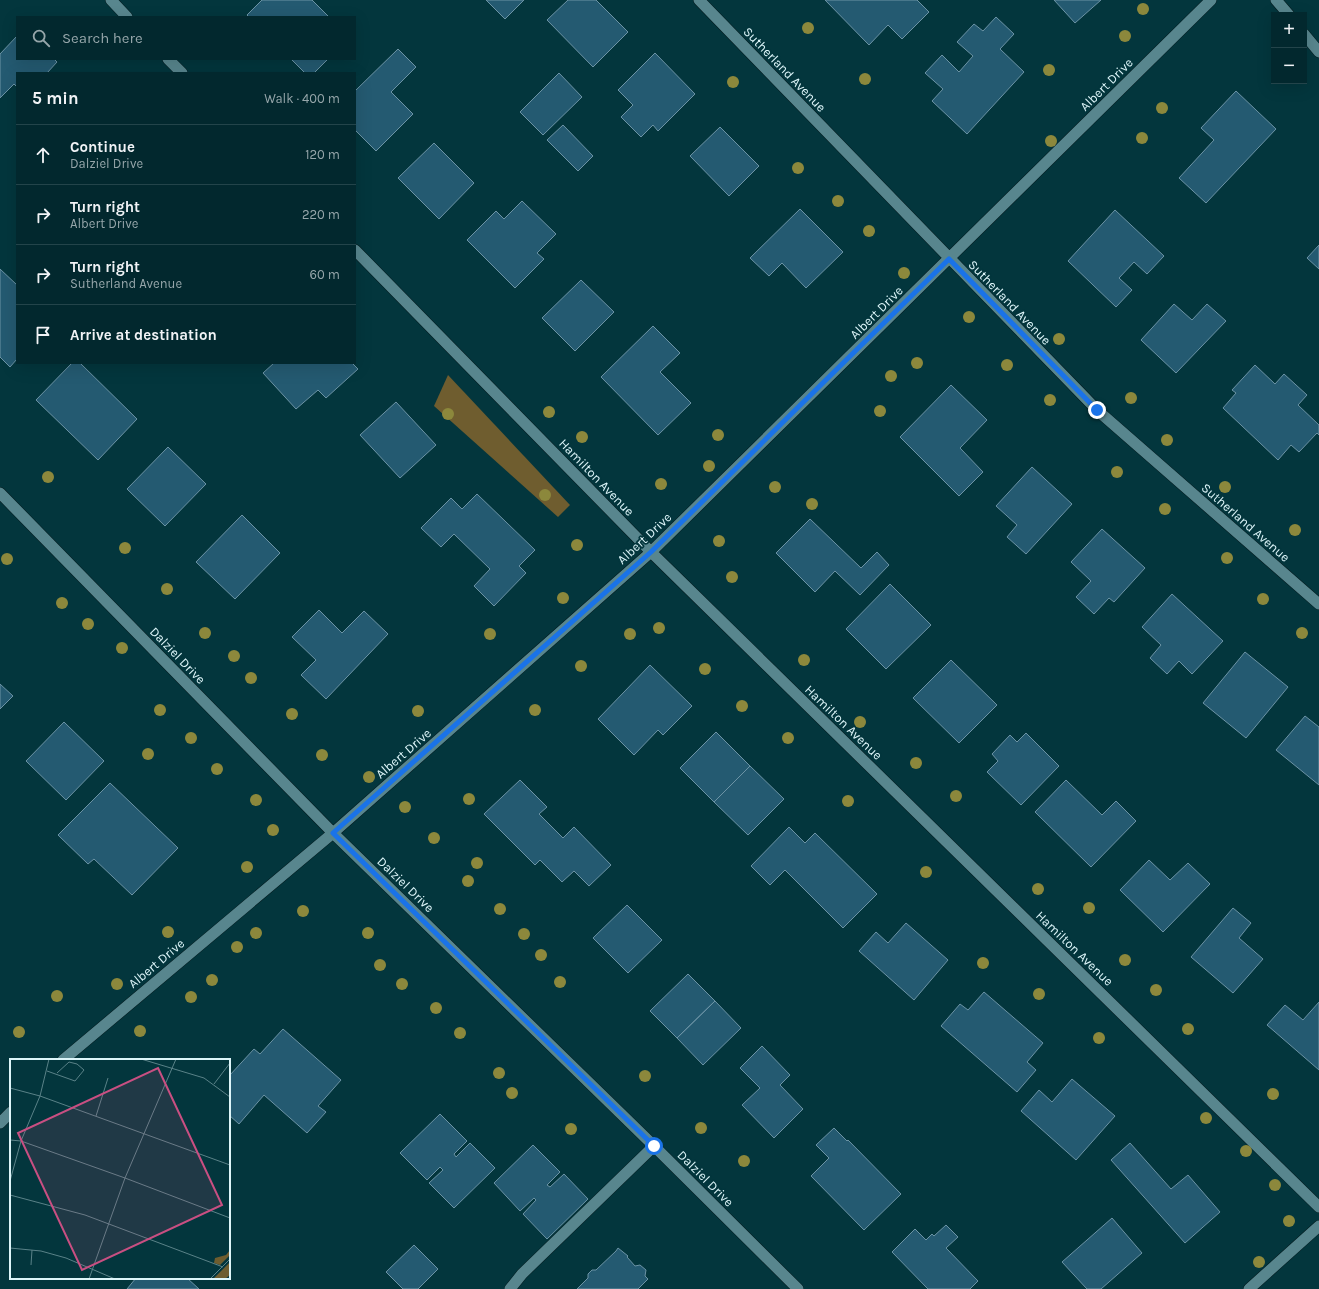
<!DOCTYPE html>
<meta charset="utf-8">
<style>
body{margin:0;font-family:Karla,sans-serif;background:#0c3036;color:#f1f3f6}
.controls{position:absolute;right:12px;top:12px;display:grid;overflow:hidden;border-radius:0px;box-shadow:0 4px 16px #0002}
.controls button{width:36px;height:36px;display:grid;place-items:center;padding:0;border:0;border-bottom:1px solid #23444a;background:#02282e;color:#f1f3f6;font:20px sans-serif}
.stop{position:absolute;width:12px;height:12px;margin:-9px;border:3px solid #1a73e8;border-radius:50%;background:#fff}
.stop.end{background:#1a73e8;border-color:#fff;box-shadow:0 1px 4px #0008}
.list{margin:0;padding:0;list-style:none}
h2{display:flex;justify-content:space-between;align-items:center;height:52px;margin:0;padding:0 16px;font-size:17px}
h2 small{font-size:13px;font-weight:400;color:#96a6aa}
.list li{display:grid;grid-template-columns:26px 1fr auto;gap:12px;align-items:center;box-sizing:border-box;height:60px;padding:0 16px;border-top:1px solid #23444a}
.list b{display:block;font-size:15px;white-space:nowrap}
.list p{margin:0;font-size:13px;white-space:nowrap;color:#96a6aa}
.list em{font-size:13px;font-style:normal;color:#96a6aa}
.icon{flex:none;width:22px;height:22px;fill:none;stroke:currentColor;stroke-width:2;stroke-linecap:round;stroke-linejoin:round}
.map{position:relative;flex:none;width:1319px;height:1289px;overflow:hidden}
.search{position:absolute;background:#02282e;box-shadow:0 4px 16px #0002;left:16px;top:16px;width:340px;height:44px;display:flex;align-items:center;gap:10px;box-sizing:border-box;padding:0 14px;border-radius:0px;color:#96a6aa;font-size:15px}
.panel{position:absolute;background:#02282e;box-shadow:0 4px 16px #0002;left:16px;top:72px;width:340px;height:292px;border-radius:0px}
.map>svg:first-child{display:block}
.forest{fill:#6f5d2f}
.building{fill:#245a71;stroke:#6c93a5}
.lines{fill:none;stroke-linecap:round;stroke-linejoin:round}
.service-casing{stroke:#041b1f;stroke-width:12}
.minor-casing{stroke:#041b1f;stroke-width:12}
.service{stroke:#58868e;stroke-width:11}
.minor{stroke:#58868e;stroke-width:11}
.tree{fill:#8c883c}
.route{stroke:#1a73e8;stroke-width:5}
.labels{text-anchor:middle;stroke-width:3.5;stroke-linejoin:round;paint-order:stroke}
.street-label{font-size:13px;fill:#ddf5f9;stroke:#03363d}
.inset-road{fill:none;stroke:#5a8288;stroke-width:1}
.view{fill:#c94f82;fill-opacity:0.15;stroke:#c94f82;stroke-width:2}
.inset-edge{fill:none;stroke:#ddf5f9;stroke-width:2}
</style>
<div class="map">
<svg width="1319" height="1289" viewBox="0 0 1319 1289">
<rect width="100%" height="100%" fill="#03363d"/>
<!-- forest -->
<path class="forest" d="M448,375L570,505L558,517L434,406Z"/>
<!-- building -->
<path class="building" d="M262,0H312L329,17H249L247,15Z
M486,0H524L505,19Z
M568,0H596L628,32L593,67L547,20Z
M825,0H917L929,12L902,39L888,25L869,45Z
M1054,0H1101L1075,23Z
M996,17L1014,34L1000,49L1024,72L967,134L932,101L943,89L925,73L942,55L959,72L973,56L957,42L974,24L983,31Z
M17,36V59H54L57,62L47,73H17V87L14,84L0,98V54Z
M398,49L416,67L391,92L413,114L376,151L355,130V91Z
M655,53L695,94L658,131L653,125L641,137L621,117L633,105L618,90Z
M291,59H328L314,73H305Z
M559,73L582,97L543,135L520,112Z
M1236,91L1276,129L1206,203L1179,178L1214,140L1201,128Z
M563,125L593,156L578,171L547,140Z
M720,127L759,166L729,196L690,156Z
M434,143L474,183L439,219L398,178Z
M522,201L556,234L537,253L544,259L515,288L467,240L496,211L504,219Z
M800,209L843,252L806,288L782,263L769,276L750,258Z
M1115,210L1164,256L1147,274L1134,262L1119,278L1132,290L1116,307L1068,261Z
M1319,245V269L1307,258Z
M0,269L17,285V359L10,367L0,357Z
M581,280L614,312L575,351L542,318Z
M1174,304L1192,320L1207,304L1226,321L1176,373L1141,340Z
M653,326L680,353L660,372L691,403L658,435L601,377Z
M72,363H80L137,419L98,460L36,400Z
M274,363H352L358,369L326,398L318,390L296,409L263,373Z
M1255,365L1275,384L1284,374L1307,395L1298,405L1319,425V435L1317,433L1299,452L1291,445L1278,460L1223,408L1236,393L1232,390Z
M951,385L987,420L960,448L983,472L959,496L900,437Z
M396,402L436,445L400,478L360,435Z
M168,447L206,484L165,526L127,489Z
M1032,467L1072,504L1026,554L1007,537L1017,525L996,506Z
M477,494L535,550L519,566L526,573L494,606L474,586L490,569L454,534L441,547L421,528L451,498L462,509Z
M242,515L280,553L235,599L196,562Z
M810,519L861,568L877,552L889,565L860,595L835,571L815,592L776,553Z
M1102,529L1145,568L1114,602L1109,598L1094,614L1076,597L1091,581L1071,562Z
M890,584L931,625L886,669L846,629Z
M1172,594L1223,641L1192,674L1179,661L1167,674L1150,658L1161,645L1142,627Z
M319,610L342,633L364,611L388,634L326,699L301,675L316,660L292,637Z
M1245,652L1288,687L1246,738L1203,703Z
M951,660L997,705L959,743L913,698Z
M650,665L692,706L663,735L658,730L634,755L598,719Z
M0,684L13,696L0,709Z
M1305,716L1319,727V785L1276,750Z
M64,722L104,761L66,800L26,761Z
M716,732L750,766L714,802L680,768Z
M1026,733L1059,766L1021,805L987,772L998,761L992,754L1010,735L1017,742Z
M750,766L784,799L748,835L714,802Z
M520,780L547,807L539,814L563,838L574,827L611,865L589,886L574,871L562,882L540,860L535,865L484,814Z
M1066,780L1102,815L1116,801L1136,821L1091,867L1035,812Z
M110,783L178,848L132,895L94,859L88,864L58,835Z
M789,827L805,843L815,833L877,894L843,928L785,870L770,885L751,866Z
M1149,860L1170,880L1188,863L1210,884L1163,932L1120,890Z
M627,905L662,940L628,973L593,938Z
M1233,908L1251,923L1239,938L1263,959L1233,993L1191,957Z
M906,923L948,960L914,1000L859,951L876,932L888,943Z
M688,974L715,1001L677,1038L650,1011Z
M984,992L1043,1043L1027,1062L1036,1070L1017,1092L941,1026L960,1004L968,1010Z
M715,1001L741,1028L703,1065L677,1038Z
M1319,1002V1070L1267,1025L1285,1005L1303,1020Z
M283,1029L341,1080L318,1106L326,1112L307,1133L264,1095L239,1124L229,1115V1076L254,1049L260,1054Z
M762,1046L790,1075L780,1085L803,1109L774,1138L742,1105L760,1088L740,1068Z
M1072,1079L1115,1116L1076,1160L1021,1111L1039,1090L1052,1102Z
M440,1114L467,1141L454,1154L456,1157L470,1143L495,1168L454,1208L429,1183L443,1170L440,1167L427,1180L400,1153Z
M834,1128L847,1141L848,1140L901,1194L864,1230L811,1176L829,1158L816,1145Z
M1130,1143L1171,1189L1188,1175L1220,1212L1185,1243L1111,1160Z
M533,1145L560,1172L547,1185L550,1187L564,1174L588,1199L547,1239L523,1214L536,1200L534,1198L520,1211L494,1183Z
M1112,1218L1142,1253L1101,1289H1087L1062,1262Z
M946,1225L958,1237L946,1248L978,1281L970,1289H928L892,1252L915,1229L926,1240L932,1234L934,1236Z
M414,1245L438,1269L418,1289H403L386,1272Z
M618,1248L628,1256L627,1257L635,1266L640,1265L646,1270L645,1276L648,1279L638,1289H577L588,1278V1274L592,1270H596L616,1251Z
M136,1278H187L199,1289H127Z"/>
<g class="lines">
<defs>
<path id="service" d="M510,1289L522,1274L654,1146"/>
<path id="minor" d="M111,0L127,17
M699,0L1097,410L1319,604
M1276,0L1289,15
M1304,34L1319,52
M168,59L182,73
M355,250L651,552L1319,1207
M0,493L333,833L654,1146L798,1289
M63,1060L333,833L651,552L1211,0
M0,1123L11,1112
M1249,1289L1319,1226"/>
</defs>
<!-- service casing -->
<use href="#service" class="service-casing"/>
<!-- minor casing -->
<use href="#minor" class="minor-casing"/>
<!-- service -->
<use href="#service" class="service"/>
<!-- minor -->
<use href="#minor" class="minor"/>
</g>
<!-- trees -->
<g class="tree">
<circle cx="1143" cy="9" r="6"/>
<circle cx="808" cy="28" r="6"/>
<circle cx="1125" cy="36" r="6"/>
<circle cx="1049" cy="70" r="6"/>
<circle cx="865" cy="79" r="6"/>
<circle cx="733" cy="82" r="6"/>
<circle cx="1162" cy="108" r="6"/>
<circle cx="1142" cy="138" r="6"/>
<circle cx="1051" cy="141" r="6"/>
<circle cx="798" cy="168" r="6"/>
<circle cx="838" cy="201" r="6"/>
<circle cx="869" cy="231" r="6"/>
<circle cx="904" cy="273" r="6"/>
<circle cx="969" cy="317" r="6"/>
<circle cx="1059" cy="339" r="6"/>
<circle cx="917" cy="363" r="6"/>
<circle cx="1007" cy="365" r="6"/>
<circle cx="891" cy="376" r="6"/>
<circle cx="1131" cy="398" r="6"/>
<circle cx="1050" cy="400" r="6"/>
<circle cx="880" cy="411" r="6"/>
<circle cx="549" cy="412" r="6"/>
<circle cx="448" cy="414" r="6"/>
<circle cx="718" cy="435" r="6"/>
<circle cx="582" cy="437" r="6"/>
<circle cx="1167" cy="440" r="6"/>
<circle cx="709" cy="466" r="6"/>
<circle cx="1117" cy="472" r="6"/>
<circle cx="48" cy="477" r="6"/>
<circle cx="661" cy="484" r="6"/>
<circle cx="775" cy="487" r="6"/>
<circle cx="1225" cy="487" r="6"/>
<circle cx="545" cy="495" r="6"/>
<circle cx="812" cy="504" r="6"/>
<circle cx="1165" cy="509" r="6"/>
<circle cx="1295" cy="530" r="6"/>
<circle cx="719" cy="541" r="6"/>
<circle cx="577" cy="545" r="6"/>
<circle cx="125" cy="548" r="6"/>
<circle cx="1227" cy="558" r="6"/>
<circle cx="7" cy="559" r="6"/>
<circle cx="732" cy="577" r="6"/>
<circle cx="167" cy="589" r="6"/>
<circle cx="563" cy="598" r="6"/>
<circle cx="1263" cy="599" r="6"/>
<circle cx="62" cy="603" r="6"/>
<circle cx="88" cy="624" r="6"/>
<circle cx="659" cy="628" r="6"/>
<circle cx="205" cy="633" r="6"/>
<circle cx="1302" cy="633" r="6"/>
<circle cx="490" cy="634" r="6"/>
<circle cx="630" cy="634" r="6"/>
<circle cx="122" cy="648" r="6"/>
<circle cx="234" cy="656" r="6"/>
<circle cx="804" cy="660" r="6"/>
<circle cx="581" cy="666" r="6"/>
<circle cx="705" cy="669" r="6"/>
<circle cx="251" cy="678" r="6"/>
<circle cx="742" cy="706" r="6"/>
<circle cx="160" cy="710" r="6"/>
<circle cx="535" cy="710" r="6"/>
<circle cx="418" cy="711" r="6"/>
<circle cx="292" cy="714" r="6"/>
<circle cx="860" cy="722" r="6"/>
<circle cx="191" cy="738" r="6"/>
<circle cx="788" cy="738" r="6"/>
<circle cx="148" cy="754" r="6"/>
<circle cx="322" cy="755" r="6"/>
<circle cx="916" cy="763" r="6"/>
<circle cx="217" cy="769" r="6"/>
<circle cx="369" cy="777" r="6"/>
<circle cx="956" cy="796" r="6"/>
<circle cx="469" cy="799" r="6"/>
<circle cx="256" cy="800" r="6"/>
<circle cx="848" cy="801" r="6"/>
<circle cx="405" cy="807" r="6"/>
<circle cx="273" cy="830" r="6"/>
<circle cx="434" cy="838" r="6"/>
<circle cx="477" cy="863" r="6"/>
<circle cx="247" cy="867" r="6"/>
<circle cx="926" cy="872" r="6"/>
<circle cx="468" cy="881" r="6"/>
<circle cx="1038" cy="889" r="6"/>
<circle cx="1089" cy="908" r="6"/>
<circle cx="500" cy="909" r="6"/>
<circle cx="303" cy="911" r="6"/>
<circle cx="168" cy="932" r="6"/>
<circle cx="256" cy="933" r="6"/>
<circle cx="368" cy="933" r="6"/>
<circle cx="524" cy="934" r="6"/>
<circle cx="237" cy="947" r="6"/>
<circle cx="541" cy="955" r="6"/>
<circle cx="1125" cy="960" r="6"/>
<circle cx="983" cy="963" r="6"/>
<circle cx="380" cy="965" r="6"/>
<circle cx="212" cy="980" r="6"/>
<circle cx="560" cy="982" r="6"/>
<circle cx="117" cy="984" r="6"/>
<circle cx="402" cy="984" r="6"/>
<circle cx="1156" cy="990" r="6"/>
<circle cx="1039" cy="994" r="6"/>
<circle cx="57" cy="996" r="6"/>
<circle cx="191" cy="997" r="6"/>
<circle cx="436" cy="1008" r="6"/>
<circle cx="1188" cy="1029" r="6"/>
<circle cx="140" cy="1031" r="6"/>
<circle cx="19" cy="1032" r="6"/>
<circle cx="460" cy="1033" r="6"/>
<circle cx="1099" cy="1038" r="6"/>
<circle cx="499" cy="1073" r="6"/>
<circle cx="645" cy="1076" r="6"/>
<circle cx="512" cy="1093" r="6"/>
<circle cx="1273" cy="1094" r="6"/>
<circle cx="1206" cy="1118" r="6"/>
<circle cx="701" cy="1128" r="6"/>
<circle cx="571" cy="1129" r="6"/>
<circle cx="1246" cy="1151" r="6"/>
<circle cx="744" cy="1161" r="6"/>
<circle cx="1275" cy="1185" r="6"/>
<circle cx="1289" cy="1221" r="6"/>
<circle cx="1259" cy="1262" r="6"/>
</g>
<g class="lines">
<!-- route -->
<path class="route" d="M654,1146L333,833L651,552L949,259L1097,410"/>
</g>
<g class="labels">
<!-- street labels -->
<g class="street-label">
<text transform="translate(785 69) rotate(46)" y="5">Sutherland Avenue</text>
<text transform="translate(1106 84) rotate(-45)" y="5">Albert Drive</text>
<text transform="translate(1010 302) rotate(46)" y="5">Sutherland Avenue</text>
<text transform="translate(876 312) rotate(-45)" y="5">Albert Drive</text>
<text transform="translate(597 477) rotate(46)" y="5">Hamilton Avenue</text>
<text transform="translate(1246 522) rotate(41)" y="5">Sutherland Avenue</text>
<text transform="translate(644 538) rotate(-43)" y="5">Albert Drive</text>
<text transform="translate(178 655) rotate(46)" y="5">Dalziel Drive</text>
<text transform="translate(844 722) rotate(44)" y="5">Hamilton Avenue</text>
<text transform="translate(403 753) rotate(-41)" y="5">Albert Drive</text>
<text transform="translate(406 884) rotate(44)" y="5">Dalziel Drive</text>
<text transform="translate(1075 948) rotate(44)" y="5">Hamilton Avenue</text>
<text transform="translate(156 963) rotate(-40)" y="5">Albert Drive</text>
<text transform="translate(706 1178) rotate(45)" y="5">Dalziel Drive</text>
</g>
</g>
<!-- overview -->
<g transform="translate(10 1059)">
<rect width="220" height="220" fill="#03363d"/>
<path d="M220,191V196L210,206L204,204L205,199L216,196ZM220,203V216L215,220H203Z" fill="#6f5d2f"/>
<path class="inset-road" d="M131,0L194,19L220,38M37,12L65,22L74,11L67,5L59,3L47,14M204,25L220,4M0,29L30,37L220,106M86,57L98,19M0,81L11,82L115,119L220,159M0,122L11,82L30,37L39,0M0,136L75,156L213,208M0,189L31,192L56,199L105,220M21,206L22,191M79,220L115,119L166,0M200,220L220,200"/>
<path class="view" d="M148,9L212,146L72,211L8,74Z"/>
<rect width="220" height="220" class="inset-edge"/>
</g>
</svg>
<div class="controls">
<button>+</button>
<button>−</button>
</div>
<div class="stop" style="left:654px;top:1146px"></div>
<div class="stop end" style="left:1097px;top:410px"></div>
<div class="search"><svg class="icon" aria-label="search" viewBox="0 0 24 24"><circle cx="10" cy="10" r="6"/><path d="M15 15l6 6"/></svg>Search here</div>
<section class="panel">
<h2>5 min<small>Walk · 400 m</small></h2>
<ul class="list">
<li><svg class="icon" aria-label="ahead" viewBox="0 0 24 24"><path d="M12 20V5M6 11l6-6 6 6"/></svg><div><b>Continue</b><p>Dalziel Drive</p></div><em>120 m</em></li>
<li><svg class="icon" aria-label="right" viewBox="0 0 24 24"><path d="M7 20v-9h11M14 6l5 5-5 5"/></svg><div><b>Turn right</b><p>Albert Drive</p></div><em>220 m</em></li>
<li><svg class="icon" aria-label="right" viewBox="0 0 24 24"><path d="M7 20v-9h11M14 6l5 5-5 5"/></svg><div><b>Turn right</b><p>Sutherland Avenue</p></div><em>60 m</em></li>
<li><svg class="icon" aria-label="arrive" viewBox="0 0 24 24"><path d="M6 21V4h12l-3 4 3 4H6"/></svg><div><b>Arrive at destination</b></div></li>
</ul>
</section>
</div>
